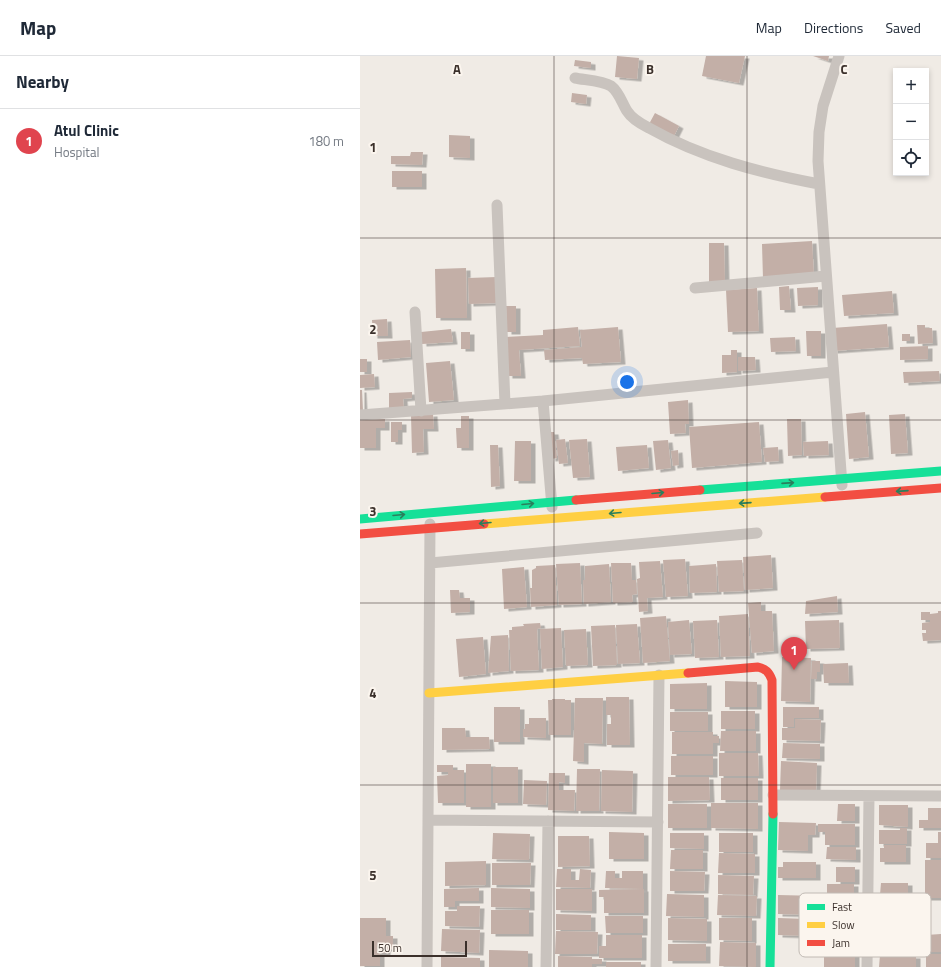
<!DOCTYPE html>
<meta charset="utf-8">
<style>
body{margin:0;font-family:"Titillium Web",sans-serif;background:#f2f2f3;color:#1f2937}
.controls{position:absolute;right:12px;top:12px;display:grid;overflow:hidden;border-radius:0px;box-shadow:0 2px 6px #0003}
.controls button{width:36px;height:36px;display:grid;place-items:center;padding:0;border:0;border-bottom:1px solid #e0e1e3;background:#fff;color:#1f2937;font:20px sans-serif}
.scale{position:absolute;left:12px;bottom:10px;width:95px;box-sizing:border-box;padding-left:4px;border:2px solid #3b302b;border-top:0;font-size:11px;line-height:14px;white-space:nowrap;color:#3b302b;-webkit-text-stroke:3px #fbf5ee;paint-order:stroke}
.you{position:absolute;left:267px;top:326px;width:14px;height:14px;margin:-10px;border:3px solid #fff;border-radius:50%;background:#1a73e8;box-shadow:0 0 0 6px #1a73e833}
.badge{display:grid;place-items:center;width:26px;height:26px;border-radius:50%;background:#7a716c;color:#fff;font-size:13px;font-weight:700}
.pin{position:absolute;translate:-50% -33px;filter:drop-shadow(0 1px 2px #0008)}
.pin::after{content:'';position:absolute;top:21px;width:14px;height:12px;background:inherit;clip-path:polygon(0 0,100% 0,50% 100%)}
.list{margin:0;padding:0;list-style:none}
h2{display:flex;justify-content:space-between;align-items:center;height:52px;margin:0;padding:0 16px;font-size:17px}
h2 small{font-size:13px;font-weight:400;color:#747a83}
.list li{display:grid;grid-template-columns:26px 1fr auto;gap:12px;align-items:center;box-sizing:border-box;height:64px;padding:0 16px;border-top:1px solid #e0e1e3}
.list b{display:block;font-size:15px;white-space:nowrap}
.list p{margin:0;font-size:13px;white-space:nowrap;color:#747a83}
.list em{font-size:13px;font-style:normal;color:#747a83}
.icon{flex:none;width:22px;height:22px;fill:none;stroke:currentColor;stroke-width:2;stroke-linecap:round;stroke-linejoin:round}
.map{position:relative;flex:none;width:581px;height:911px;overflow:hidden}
header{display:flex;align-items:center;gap:24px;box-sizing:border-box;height:56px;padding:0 20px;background:#fff;border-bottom:1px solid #e0e1e3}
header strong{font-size:19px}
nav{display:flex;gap:22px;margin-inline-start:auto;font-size:14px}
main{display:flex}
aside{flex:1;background:#fff}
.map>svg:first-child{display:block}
.building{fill:#c3afa7;filter:url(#shadow)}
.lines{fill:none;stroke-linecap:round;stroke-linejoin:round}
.street{stroke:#c9c3be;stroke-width:11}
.fast{stroke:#16e098;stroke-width:9}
.slow{stroke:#ffcf43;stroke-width:9}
.jam{stroke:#f24e42;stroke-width:9}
.oneway{stroke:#2a7f5c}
.grid{fill:none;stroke:#3b302b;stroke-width:1;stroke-opacity:0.55}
.key{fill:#fbf5ee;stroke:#c1bab4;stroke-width:1}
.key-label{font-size:11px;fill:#3b302b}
.grid-label{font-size:13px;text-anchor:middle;font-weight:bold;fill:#3b302b;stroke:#fbf5ee;stroke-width:4;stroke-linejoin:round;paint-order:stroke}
</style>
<header>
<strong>Map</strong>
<nav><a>Map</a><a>Directions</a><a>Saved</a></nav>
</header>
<main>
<aside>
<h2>Nearby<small></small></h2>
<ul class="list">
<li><span class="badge" style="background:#e0444e">1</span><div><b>Atul Clinic</b><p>Hospital</p></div><em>180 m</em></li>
</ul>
</aside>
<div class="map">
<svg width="581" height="911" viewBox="0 0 581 911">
<defs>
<filter id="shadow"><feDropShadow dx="4.5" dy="2.5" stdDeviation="0" flood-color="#0004"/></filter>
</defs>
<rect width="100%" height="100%" fill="#f0ebe5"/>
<!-- building -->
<path class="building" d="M257,0L279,2L277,23L255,21Z
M346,0H385L379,27L342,20Z
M453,0H469L468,5Z
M215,4L231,6V12L214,10Z
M212,37L227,39L226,48L211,46Z
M295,57L319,70L313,82L289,68Z
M89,79L110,80V102L89,101Z
M51,96H63L62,109L31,108V100H50Z
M32,115H62V131H32Z
M452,185L454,220L403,223L402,188Z
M349,187H364L365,227H349Z
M106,212L107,262H76L75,213Z
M137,221V247L109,248L108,222Z
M429,230L431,254H420L419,231Z
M458,231V249L438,250L437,232Z
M397,232L399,275L368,276L366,234Z
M532,235L534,257L484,260L482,239Z
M146,250H156V276H147Z
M27,263L28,280H13L12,264Z
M527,268L529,291L473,295L472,272Z
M557,269H565V272H572L573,287L558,288Z
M218,271L220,290L159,294L161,320H148L145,281L183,279V274Z
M258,271L261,306L223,308L222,302L185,304L184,294L222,291L220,274Z
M91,273L93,286L62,288L61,276Z
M446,275H461V300H447Z
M101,276H110V293H101Z
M542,278H550V285H542Z
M435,281L436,295L411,296L410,282Z
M50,284L51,301L18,304L17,286Z
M568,290V303L540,304V291Z
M371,294H377V316L362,317V299H371Z
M378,301H395L396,314L378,315Z
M0,303H7V316H0Z
M90,305L94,344L69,346L66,307Z
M579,315L580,325L544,327L543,316Z
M14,318L15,331L0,332V319Z
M0,334H2L3,355H0Z
M52,336V342L43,343L44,353L29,354V337Z
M328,344L329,368H325L326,377L310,378L308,346Z
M505,356L509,401L489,403L486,358Z
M73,358L74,373H63L64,396L52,397L51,359Z
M545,358L548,397L531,398L529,359Z
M101,360H109V392H97L96,372H101Z
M0,362L6,364L25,363V372H16V392H0Z
M427,363H441L442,399L428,400Z
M31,366H42V374H38V386H31Z
M399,366L402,406L332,412L329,371Z
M188,376H194L197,402L191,403Z
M205,383L208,407L199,408L196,384Z
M227,383L230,421L213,422L209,384Z
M308,384L311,412L296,414L293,385Z
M155,385H171V425H154Z
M468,385L469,399L444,400L443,386Z
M130,389H138L140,430L131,431Z
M287,389L289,412L258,415L256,391Z
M418,391L419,405L405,406L403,392Z
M318,394L319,409L313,410L311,395Z
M411,499L413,532L385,534L383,501Z
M325,503L328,540L306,541L303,504Z
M382,504L384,535L359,536L357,505Z
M300,505L303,541L287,542L288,555L279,556L277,523L280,522L279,506Z
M220,507L222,548L199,549L196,508Z
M251,507H271L272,524H276L277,538L272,539L273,546L253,547Z
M249,508L251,546L224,548L223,524H225V510Z
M356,508L357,536L330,537L329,510Z
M195,509L197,549L171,551L170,532H172V514L176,512V510Z
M164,511L167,551L144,553L142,513Z
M90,534H99L100,542H110V556L91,557Z
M477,540L478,556L445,558L446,545Z
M401,546V555H412L414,595L392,597L388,547Z
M578,555H581V584L563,585L562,577H566V574H562V567L570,566V564H561V556H570V558L578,557Z
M388,558L390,600L361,601L359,560Z
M306,560L310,605L283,607L280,562Z
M329,564L332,598L310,599L308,566Z
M357,564L359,601L335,602L333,565Z
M479,564L480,592L446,593L445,565Z
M180,567L181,572L177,573L179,614L151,615L149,574H152V571L164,570L163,568Z
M277,568L280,607L258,608L256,569Z
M255,569L257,609L233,610L231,570Z
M201,572L203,611L182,613L180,573Z
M226,573L228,609L206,610L204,574Z
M148,579L149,615L128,617L131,580Z
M123,581L126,618L99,621L96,583Z
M422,601L451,602L450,646L421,645Z
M452,605H460V616H457V623H451Z
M488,607L489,627H464L463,608Z
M365,625L397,626V651H365Z
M347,627V653H310V628Z
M246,641H269L270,689H247V668H251V659H246Z
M215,642H243L242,688L224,687V706L213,705Z
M192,643H205V644H211V679H189L188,644H192Z
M134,651H160V686H134Z
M423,651H459V662H434V671H423Z
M361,655H395V673H361Z
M310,656H348V675H310Z
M169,662H186V682L163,681V673H165V668H169Z
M435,663L461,664L460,685L422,684V672H435Z
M82,672H105L106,681H129L130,693L82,694Z
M361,675H396V695H360Z
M312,676H353V680H359V687H353V698H312Z
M423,687L460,688V703L422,702Z
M359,697H398L399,720H359Z
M311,700H353V719H311Z
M421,705L457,707L456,735L420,734Z
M106,708H131V751H106Z
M77,709H93V714H104V747H78L77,720L88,719V716H77Z
M133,711H158V747H133Z
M217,713H240L239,755H216Z
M242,714L273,715L272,756L241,755Z
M189,717H205V727L199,726V734H215L214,755L188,754Z
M308,721H349L350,744L308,745Z
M361,722H398V744H361Z
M164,724L187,725L186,749L163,748Z
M351,747H398V773L351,772Z
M308,748H347V772H308Z
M478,748H495V765H477Z
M519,749H548V771L519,769Z
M568,752H581V772H559V764H568Z
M419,766L456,767L455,779H448V795L418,794Z
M458,768H495V789H465V776H458Z
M540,772H547V788H519V774H540Z
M249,776L284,777V803H249Z
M578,776H581V802H566V787H578Z
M133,777L170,778L169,804L132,803Z
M310,777H344V793L310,792Z
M359,777H393V796H359Z
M198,780H229L230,810L198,811Z
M524,789H546V806H520V792H524Z
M467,791H496V804L466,803Z
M311,794H343V813H310Z
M359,797L395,798V817H358Z
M565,804H581V842H565Z
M126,805V829L85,830V806Z
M423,806H456V822H418V811H423Z
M132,807H171L170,829H132Z
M476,811H495V826H476Z
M197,813H211V824H219L220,813L231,814L230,832L196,831Z
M246,815H255V822H262V815H283V833L245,832Z
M310,815L345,816L344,835H310Z
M358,819L394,820L393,839L358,838Z
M521,827H548V840L520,839Z
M467,828H494V843H467Z
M119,832V845H95V851H84V833Z
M131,832L170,833V852L131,851Z
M196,833H232V855L196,854Z
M284,833V857H244V841H239V834Z
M307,838L344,839V861L306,860Z
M358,839L397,840L396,860L357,859Z
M418,839L460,840V859L418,858Z
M97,850H120L119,871L85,870V855H97Z
M131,854H169V878H131Z
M196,858L231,859V874H196Z
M245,860H283V877H246Z
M0,862H26V880H33V893H26V897H20V910H0Z
M308,862L347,863V885L308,884Z
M359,862H392V885L359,884Z
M418,862L449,863V880L418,879Z
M82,873L120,874L119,897L81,895Z
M196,875L238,876L237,898H195Z
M581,878V896H566V879Z
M246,879H282V902H239V890H246Z
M360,886L396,887V911L359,910Z
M308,888H346V905H308Z
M129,894L168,895V911H129Z
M464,895H495V911H464Z
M566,898H581V911H566Z
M520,899L556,900V911H519Z
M198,900L232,901V903H242V908H232V911H198Z
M81,901L120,902V911H81Z
M246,906H281V911H246Z"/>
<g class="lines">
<!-- street -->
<path class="street" d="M479,0L463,50L459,76L458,105L482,429
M215,22C225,24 243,25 251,30C259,36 262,47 267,55C272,63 281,68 289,72C342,102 401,117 459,128
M137,149L145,348
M335,232L466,220
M55,256L61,355
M183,345L473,316
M0,359L183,345L192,451
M70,507L397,477
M413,739L581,740
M68,764L298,766
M67,911L70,468
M186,911L188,765
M296,911L299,619
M507,911L509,740"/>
<!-- fast -->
<path class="fast" d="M340,434L581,415
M0,463L216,444
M410,911L413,758"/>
<!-- slow -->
<path class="slow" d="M124,468L465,441
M69,637L328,617"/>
<!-- jam -->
<path class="jam" d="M465,441L581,432
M216,444L340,434
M0,478L124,468
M328,617L398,611C406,613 409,616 412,624L413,758"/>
</g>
<!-- one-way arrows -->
<defs><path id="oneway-shaft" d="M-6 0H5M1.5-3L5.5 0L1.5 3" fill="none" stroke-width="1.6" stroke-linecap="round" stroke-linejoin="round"/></defs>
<g class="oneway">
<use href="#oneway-shaft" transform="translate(428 427) rotate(-4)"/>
<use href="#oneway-shaft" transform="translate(542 435) rotate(176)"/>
<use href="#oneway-shaft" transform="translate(298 437) rotate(-5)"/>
<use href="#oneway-shaft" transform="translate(385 447) rotate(176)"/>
<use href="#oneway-shaft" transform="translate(168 448) rotate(-5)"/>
<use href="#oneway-shaft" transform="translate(255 457) rotate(175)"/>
<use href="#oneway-shaft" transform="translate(39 459) rotate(-5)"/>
<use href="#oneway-shaft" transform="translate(125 467) rotate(175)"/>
</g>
<!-- grid -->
<path class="grid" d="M194,0V911M387,0V911M0,182H581M0,364H581M0,547H581M0,729H581"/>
<!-- legend -->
<rect x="439" y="837" width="132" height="64" rx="6" class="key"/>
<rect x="447" y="848" width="18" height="6" fill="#16e098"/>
<rect x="447" y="866" width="18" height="6" fill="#ffcf43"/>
<rect x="447" y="884" width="18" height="6" fill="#f24e42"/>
<g class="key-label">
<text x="472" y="855">Fast</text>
<text x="472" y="873">Slow</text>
<text x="472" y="891">Jam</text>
</g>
<g class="grid-label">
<text x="97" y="18">A</text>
<text x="290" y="18">B</text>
<text x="484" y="18">C</text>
<text x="13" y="96">1</text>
<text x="13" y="278">2</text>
<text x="13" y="460">3</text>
<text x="13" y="642">4</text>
<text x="13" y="824">5</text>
</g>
</svg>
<div class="controls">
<button>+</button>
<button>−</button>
<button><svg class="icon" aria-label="locate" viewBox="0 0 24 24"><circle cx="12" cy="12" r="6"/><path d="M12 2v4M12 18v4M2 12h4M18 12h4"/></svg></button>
</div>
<div class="scale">50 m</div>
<div class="you"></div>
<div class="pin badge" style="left:434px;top:614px;background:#e0444e">1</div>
</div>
</main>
